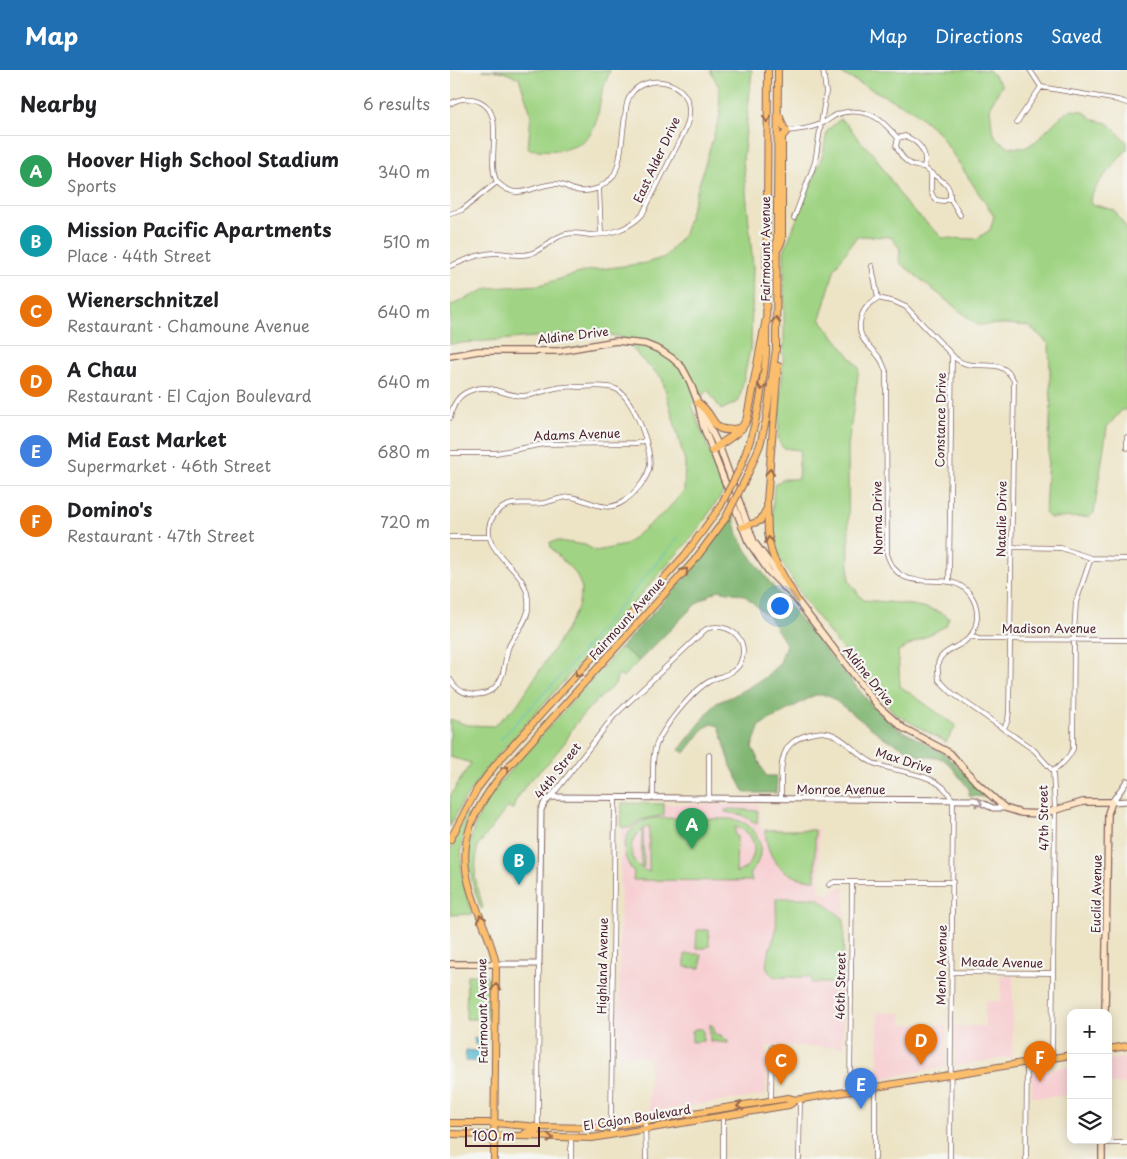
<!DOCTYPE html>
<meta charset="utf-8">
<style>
body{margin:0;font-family:"Playpen Sans",sans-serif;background:#f2f2f2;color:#202124}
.controls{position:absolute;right:15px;bottom:15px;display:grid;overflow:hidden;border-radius:10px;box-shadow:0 2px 12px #0003}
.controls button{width:45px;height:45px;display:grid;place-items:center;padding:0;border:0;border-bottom:1px solid #e0e0e0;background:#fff;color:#202124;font:25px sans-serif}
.scale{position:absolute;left:15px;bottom:12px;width:75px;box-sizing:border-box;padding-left:5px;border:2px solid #4a1f2b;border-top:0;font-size:14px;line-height:18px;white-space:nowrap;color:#4a1f2b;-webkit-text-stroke:4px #f6f6f2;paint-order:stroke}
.you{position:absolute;left:329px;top:535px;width:18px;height:18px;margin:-12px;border:4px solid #fff;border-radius:50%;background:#1a73e8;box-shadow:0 0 0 8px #1a73e833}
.badge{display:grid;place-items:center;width:32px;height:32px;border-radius:50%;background:#1f6fb2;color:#fff;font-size:16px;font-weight:700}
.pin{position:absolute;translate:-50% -41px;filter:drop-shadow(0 1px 2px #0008)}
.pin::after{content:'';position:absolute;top:26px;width:18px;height:15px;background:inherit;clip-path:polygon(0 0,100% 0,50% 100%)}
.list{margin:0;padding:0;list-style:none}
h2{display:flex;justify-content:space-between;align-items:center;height:65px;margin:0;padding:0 20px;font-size:21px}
h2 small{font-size:16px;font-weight:400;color:#757577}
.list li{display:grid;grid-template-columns:32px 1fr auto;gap:15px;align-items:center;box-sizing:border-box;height:70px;padding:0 20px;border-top:1px solid #e0e0e0}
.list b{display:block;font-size:19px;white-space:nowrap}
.list p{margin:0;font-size:16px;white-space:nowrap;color:#757577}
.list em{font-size:16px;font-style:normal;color:#757577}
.icon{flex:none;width:28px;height:28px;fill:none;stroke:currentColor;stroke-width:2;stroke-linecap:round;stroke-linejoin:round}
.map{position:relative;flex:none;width:677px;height:1089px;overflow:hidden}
header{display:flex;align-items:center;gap:30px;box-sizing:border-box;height:70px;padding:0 25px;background:#1f6fb2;color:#fff}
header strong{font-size:24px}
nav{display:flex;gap:28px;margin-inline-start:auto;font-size:18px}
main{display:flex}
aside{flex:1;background:#fff}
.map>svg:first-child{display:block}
.built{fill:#f7cfd2}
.green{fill:#a0d484;stroke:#757a58;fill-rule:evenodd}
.forest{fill:#80b672;stroke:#656a4e}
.water{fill:#52b8d0;stroke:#4e6c7e}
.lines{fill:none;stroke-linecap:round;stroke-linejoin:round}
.stream{stroke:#52b8d0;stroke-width:1}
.minor-casing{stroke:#836461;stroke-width:5.5}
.tertiary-casing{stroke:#836461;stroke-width:7}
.secondary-casing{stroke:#836461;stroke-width:8}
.primary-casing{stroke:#836461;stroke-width:8}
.motorway-casing{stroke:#836461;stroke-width:9}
.minor{stroke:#fff;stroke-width:4}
.tertiary{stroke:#fff;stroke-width:5}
.secondary{stroke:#fde5c5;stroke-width:5.5}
.primary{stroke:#fabe6d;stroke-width:6}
.motorway{stroke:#fabe6d;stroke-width:7}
.primary-bridge-casing{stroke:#836461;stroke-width:8;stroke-linecap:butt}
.primary-bridge{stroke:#fabe6d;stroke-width:6}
.oneway{stroke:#996749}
.oneway2{stroke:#ae9aa0}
.labels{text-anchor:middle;stroke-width:4.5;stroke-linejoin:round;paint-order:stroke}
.street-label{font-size:12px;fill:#4a1f2b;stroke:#f6f6f2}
</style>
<header>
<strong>Map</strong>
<nav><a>Map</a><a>Directions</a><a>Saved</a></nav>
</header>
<main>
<aside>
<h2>Nearby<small>6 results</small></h2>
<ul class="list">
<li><span class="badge" style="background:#2e9e5b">A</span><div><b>Hoover High School Stadium</b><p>Sports</p></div><em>340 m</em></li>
<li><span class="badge" style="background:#0f9aa8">B</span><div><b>Mission Pacific Apartments</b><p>Place · 44th Street</p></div><em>510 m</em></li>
<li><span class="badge" style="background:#e8710a">C</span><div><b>Wienerschnitzel</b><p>Restaurant · Chamoune Avenue</p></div><em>640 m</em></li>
<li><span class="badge" style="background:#e8710a">D</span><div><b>A Chau</b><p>Restaurant · El Cajon Boulevard</p></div><em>640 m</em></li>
<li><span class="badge" style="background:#3f7fe0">E</span><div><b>Mid East Market</b><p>Supermarket · 46th Street</p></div><em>680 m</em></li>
<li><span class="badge" style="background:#e8710a">F</span><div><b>Domino's</b><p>Restaurant · 47th Street</p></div><em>720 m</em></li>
</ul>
</aside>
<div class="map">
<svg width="677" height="1089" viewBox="0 0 677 1089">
<rect width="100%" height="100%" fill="#f6f6f2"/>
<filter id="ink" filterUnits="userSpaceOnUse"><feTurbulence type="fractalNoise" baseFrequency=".02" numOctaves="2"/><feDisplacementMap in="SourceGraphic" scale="10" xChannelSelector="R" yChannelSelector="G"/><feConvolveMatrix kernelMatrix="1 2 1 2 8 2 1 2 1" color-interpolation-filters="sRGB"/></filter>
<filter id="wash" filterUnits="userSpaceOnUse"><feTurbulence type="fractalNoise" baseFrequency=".0096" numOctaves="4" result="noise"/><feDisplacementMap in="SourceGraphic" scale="20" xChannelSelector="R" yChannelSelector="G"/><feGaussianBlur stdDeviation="1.12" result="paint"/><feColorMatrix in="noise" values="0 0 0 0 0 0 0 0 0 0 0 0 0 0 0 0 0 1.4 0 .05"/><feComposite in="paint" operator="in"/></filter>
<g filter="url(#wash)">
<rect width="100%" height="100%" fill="#ede4c6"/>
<!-- built -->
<path class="built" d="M172,734H309L310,759H369V821L376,825L380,824L391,816L395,818L393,977L317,976L316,1025L199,1042V987L168,986Z
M551,906H563L562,987L505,996V956H535V931H551Z
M428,942L451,943L452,954L497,955L496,997L428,1009Z
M677,987V1014H658V990Z
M621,996V1024L603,1027H582V1002Z"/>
<!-- green -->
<path class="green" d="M32,0H160C158,7 154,15 152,22C149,33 149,47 144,57C132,83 103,82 78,79L81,44L69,8L50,1Z
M260,0H302L293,90L303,196L301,275L289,331L271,340L258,320L242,335L274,421L244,465L35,700L12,733L0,757V726L21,693L0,687V649L17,655L44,656L67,635L116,560L128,537L132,518L126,504L101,478L100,472L108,471L135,475L146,481L175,475L217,440L234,421L235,392L212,308L190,288L175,268L145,262L0,274V236L39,218L90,215L136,201L196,193L215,187L234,164L270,45L269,17Z
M384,0H539L552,15L540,36L542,58L546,68L558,77L575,78L586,71L611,46L621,40L633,41L644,50L658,53L677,72V79L649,112L640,128L641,134L664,140L677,159V340H672L657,357L644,443L638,447L600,448L595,443L601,333L599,274L579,256L555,254L527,255L449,192L450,179L441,167L407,166L385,198L370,249L409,298L398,376L399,511L413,530C435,532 483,534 499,548L496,556L448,581L450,616L506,656L496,672L445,644L377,560L355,531L327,484L321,462L324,415L333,409H348L350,380L333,378L328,370L334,273V181L373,84L377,61L390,49L399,56L405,65L425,86L456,134L493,168L526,169L540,160L544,146L488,62L462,40Z
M171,577L189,591L173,607L169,605L167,607L165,614L136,641L122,659L116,671L96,695L78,712L65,732L63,739L58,738L56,739L27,777L25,807L33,838L31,839C22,815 15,791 22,765C33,724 67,694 94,663C120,634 145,606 171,577Z
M172,733L214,734V745L190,750L179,758L171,757Z
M282,739L308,741L307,754L292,745L275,742V740Z
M16,744L19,745C7,780 9,810 23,844L0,845V781Z
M205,748L280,749C309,751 320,783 300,803L302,811L183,810L184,802C165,782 176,750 205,748ZM199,756V802C179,795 175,772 192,760L191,797H194L193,759ZM285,757C310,761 310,795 286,803L287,766H285Z
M315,760H365V810C334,809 317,791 315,760Z
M326,828H368L394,849L393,913H361V907H325C306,897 324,875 326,860C327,850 326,839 326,828Z
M247,860H259V876L255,878H246Z
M235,884H251V898L235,897Z
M17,905H36L39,908L38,949H16Z
M260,954L264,957V964L271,965L272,967L278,971V973L260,971Z
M245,959H252L253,960V971L242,972V961Z"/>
<!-- forest -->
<path class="forest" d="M283,444L288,464L297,481L321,514L424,638L447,658L492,682L507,696L536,727L519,726V719L501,696L493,689L470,686L433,667L378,625H365L310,655L302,677L316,706H327L326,723H295L281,696L269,656L262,654L254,658L235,683L229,680L266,633L281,627L313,609L330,593L336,574L319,547L294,525L268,520L247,533L189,591L171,577L245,497Z"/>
<!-- water -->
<path class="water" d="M32,965L36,969L32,978L25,974L24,968H29Z
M16,980L33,982L32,992L15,991Z"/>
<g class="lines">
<!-- stream -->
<path class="stream" d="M50,670L117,599L228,468"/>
</g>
</g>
<g filter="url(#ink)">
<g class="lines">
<defs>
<path id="minor" d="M580,0L591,17L668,30L677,33
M0,34C7,29 14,28 22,29C61,37 34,88 47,112
M567,52L591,17
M337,61C348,60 358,59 368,55C375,53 380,48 386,45C400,39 419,41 431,51C437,56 442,62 448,68
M455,66C469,72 478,82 474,97C459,97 452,89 446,76L448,68Z
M474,97C485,109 502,111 500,128L494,131L486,130C478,122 482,116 481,105
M500,128L510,145
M0,144L12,140L47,112C70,134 83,113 107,114C112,114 117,117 122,119C132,123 139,121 149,118
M344,148L365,92L376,22L373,0
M0,196C14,191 29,183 45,183C56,183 68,187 79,184C93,181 102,167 116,164C124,162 132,164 140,165C159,165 179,159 192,145L236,58C239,50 240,40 238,32C230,8 194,5 181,24C176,31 176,38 175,46C172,63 172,97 161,109C157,112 152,115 149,118L151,164
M422,196L428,228
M428,228C417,235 412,240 410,253C408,272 422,276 431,290C433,293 434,298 436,301L437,484C452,532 497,494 520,524C531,539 529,562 514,572C507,577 496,580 491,587C486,593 488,602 489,610L502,623L584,680L603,701
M428,228L445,232L456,237L502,285L499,511
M502,285C521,307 551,282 564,311L559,641L558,650L554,658
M0,348C2,338 6,328 15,323C39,310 50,326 73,326C87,325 99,318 113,317C120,316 126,317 132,317C143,316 156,315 166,319C183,327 204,381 199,399C196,411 184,424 174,431C155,445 139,429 120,427C111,427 103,431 94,433C75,436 56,427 43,447C27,473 60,492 72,511C77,519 79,530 78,540C76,554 65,563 59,576C54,588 56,602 49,612C37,631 10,628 0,609
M677,367V378
M0,383H46L95,374L188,373L196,370
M0,467H39
M561,477L611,478L641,488L677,489
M521,566L529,569L677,570
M603,701C612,695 618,689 623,679L624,563L626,532L641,488
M101,727L164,646L256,559C277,551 300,568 291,591C287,604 271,605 260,611C243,620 210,660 205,679C201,694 204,712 203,728
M259,729V685
M331,729C332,700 325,673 360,664C369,662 377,661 386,666C399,673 409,686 423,693C444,702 477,702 494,718C498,722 500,727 503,730L500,1089
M379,815L384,812H503
M502,902L603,903
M602,988L605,741L603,701
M400,1021L402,812
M321,1030L322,977
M195,1051L196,1089
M88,1057L89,894
M162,1065L161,1049L165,728
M652,1073H677
M121,1089V1068
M273,1089V1046
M349,1089L350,1029
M425,1089V1017
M576,1089L577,992"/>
<path id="tertiary" d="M662,732L677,711
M662,732L677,731
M46,894H89L91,740L95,732L101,727L525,730L543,738H555"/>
<path id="secondary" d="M0,286L28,281H109L166,271L195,274L210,280L222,288L232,297L240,312L248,333L253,356L298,471L319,502L346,529
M250,337L271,381L304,472L336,515
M345,528L428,636L453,658L500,683L527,713L555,738L571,743L592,744L633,732H662L658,743L655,943
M0,894H46
M652,1089V1070"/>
<path id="primary" d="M328,179L332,171V67L337,61L334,58L330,47
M328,296L317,431L318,463L321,480L324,489L347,530
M290,398C306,359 312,326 316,284L318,0
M297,406L310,375L316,350L326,279L328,0
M292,457L310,451L316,440
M0,770L27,719L46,694L235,485L270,437
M658,979L677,976
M0,1053H45L88,1057L149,1058L338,1028L346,1030L621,985
M0,1064L142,1068L339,1035L346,1030
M72,1066L77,1062H87L88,1057
M44,1089L46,894C41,867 27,844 20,818C6,771 24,740 51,705L244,491L275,449"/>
<path id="motorway" d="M248,333C268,347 258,366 292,358
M262,381C275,369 290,365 297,349L316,251"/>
</defs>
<!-- minor casing -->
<use href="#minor" class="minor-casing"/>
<!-- tertiary casing -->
<use href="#tertiary" class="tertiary-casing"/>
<!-- secondary casing -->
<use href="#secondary" class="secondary-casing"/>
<!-- primary casing -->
<use href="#primary" class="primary-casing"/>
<!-- motorway casing -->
<use href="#motorway" class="motorway-casing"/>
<!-- minor -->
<use href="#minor" class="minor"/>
<!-- tertiary -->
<use href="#tertiary" class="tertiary"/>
<!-- secondary -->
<use href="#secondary" class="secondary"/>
<!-- primary -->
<use href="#primary" class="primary"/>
<!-- motorway -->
<use href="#motorway" class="motorway"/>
<defs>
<path id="primary-bridge" d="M270,437L290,398
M275,449L297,406"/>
</defs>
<!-- primary-bridge casing -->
<use href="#primary-bridge" class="primary-bridge-casing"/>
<!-- primary-bridge -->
<use href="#primary-bridge" class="primary-bridge"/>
</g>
<!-- one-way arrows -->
<defs><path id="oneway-chevron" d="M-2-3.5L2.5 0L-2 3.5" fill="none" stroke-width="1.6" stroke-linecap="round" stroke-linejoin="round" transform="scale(1.25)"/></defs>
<g class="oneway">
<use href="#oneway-chevron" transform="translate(317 49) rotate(91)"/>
<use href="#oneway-chevron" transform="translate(326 250) rotate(-89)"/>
<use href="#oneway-chevron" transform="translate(312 317) rotate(97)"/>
<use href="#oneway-chevron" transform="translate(320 402) rotate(-85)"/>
<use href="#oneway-chevron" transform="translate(319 470) rotate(-98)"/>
<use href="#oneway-chevron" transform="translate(235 501) rotate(-48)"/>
<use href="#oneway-chevron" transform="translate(128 604) rotate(132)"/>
<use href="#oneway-chevron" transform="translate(56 699) rotate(-48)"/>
<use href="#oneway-chevron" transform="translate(31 848) rotate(-112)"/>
<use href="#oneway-chevron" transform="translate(46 917) rotate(-89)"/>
<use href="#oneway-chevron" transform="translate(290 1036) rotate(171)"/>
<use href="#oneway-chevron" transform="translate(100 1068) rotate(2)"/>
</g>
<use class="oneway2" href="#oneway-chevron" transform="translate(529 733) rotate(17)"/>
</g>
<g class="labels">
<!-- street labels -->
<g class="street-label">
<text transform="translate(207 90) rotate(-65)" y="4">East Alder Drive</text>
<text transform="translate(316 179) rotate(-90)" y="4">Fairmount Avenue</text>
<text transform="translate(123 266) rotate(-7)" y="4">Aldine Drive</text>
<text transform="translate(491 350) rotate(-89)" y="4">Constance Drive</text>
<text transform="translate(127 365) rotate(-2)" y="4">Adams Avenue</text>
<text transform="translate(428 448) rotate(-91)" y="4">Norma Drive</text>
<text transform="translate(552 449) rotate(-89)" y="4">Natalie Drive</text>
<text transform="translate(177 549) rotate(-48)" y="4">Fairmount Avenue</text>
<text x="599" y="563">Madison Avenue</text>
<text transform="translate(418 606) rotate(51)" y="4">Aldine Drive</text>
<text transform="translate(454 691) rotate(18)" y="4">Max Drive</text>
<text transform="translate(108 701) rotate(-52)" y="4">44th Street</text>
<text x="391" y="724">Monroe Avenue</text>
<text transform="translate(594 748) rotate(-91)" y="4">47th Street</text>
<text transform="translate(647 824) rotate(-89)" y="4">Euclid Avenue</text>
<text transform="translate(552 893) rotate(1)" y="4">Meade Avenue</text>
<text transform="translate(492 895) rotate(-89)" y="4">Menlo Avenue</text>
<text transform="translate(153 896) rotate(-89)" y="4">Highland Avenue</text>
<text transform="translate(391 916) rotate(-89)" y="4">46th Street</text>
<text transform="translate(33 941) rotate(-91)" y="4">Fairmount Avenue</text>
<text transform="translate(187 1048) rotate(-9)" y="4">El Cajon Boulevard</text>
</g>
</g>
</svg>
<div class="controls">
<button>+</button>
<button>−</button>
<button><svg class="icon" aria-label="layers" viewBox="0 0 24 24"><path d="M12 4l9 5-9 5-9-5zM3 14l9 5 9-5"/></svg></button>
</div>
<div class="scale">100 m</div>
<div class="you"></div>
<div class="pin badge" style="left:242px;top:779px;background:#2e9e5b">A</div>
<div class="pin badge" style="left:69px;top:815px;background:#0f9aa8">B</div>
<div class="pin badge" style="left:331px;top:1015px;background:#e8710a">C</div>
<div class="pin badge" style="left:471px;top:995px;background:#e8710a">D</div>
<div class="pin badge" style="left:411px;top:1039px;background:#3f7fe0">E</div>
<div class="pin badge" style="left:590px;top:1012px;background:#e8710a">F</div>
</div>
</main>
